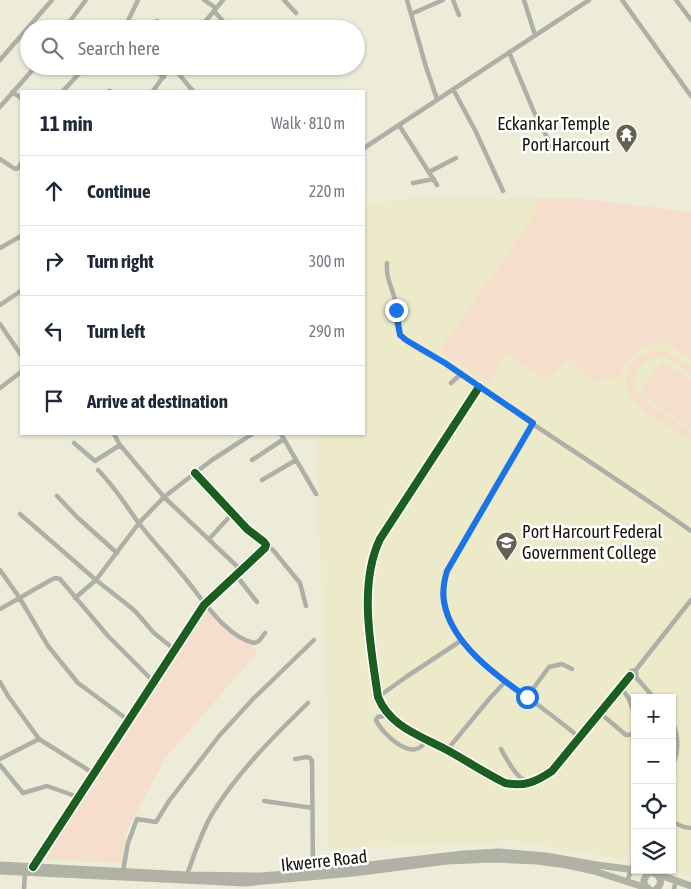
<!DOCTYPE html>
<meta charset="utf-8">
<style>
body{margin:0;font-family:"Asap Condensed",sans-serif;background:#f6f6f7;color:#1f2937}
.controls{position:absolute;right:15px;bottom:15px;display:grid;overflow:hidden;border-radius:0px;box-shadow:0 1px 4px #0004}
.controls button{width:45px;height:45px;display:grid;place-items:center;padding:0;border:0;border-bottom:1px solid #e0e1e3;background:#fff;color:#1f2937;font:25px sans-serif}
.stop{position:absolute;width:15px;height:15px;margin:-11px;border:4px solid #1a73e8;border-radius:50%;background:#fff}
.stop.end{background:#1a73e8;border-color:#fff;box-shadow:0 1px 5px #0008}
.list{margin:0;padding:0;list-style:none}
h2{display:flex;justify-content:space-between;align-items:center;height:65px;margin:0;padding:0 20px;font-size:21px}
h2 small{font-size:16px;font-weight:400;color:#747a83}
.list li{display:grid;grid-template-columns:32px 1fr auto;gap:15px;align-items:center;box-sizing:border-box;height:70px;padding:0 20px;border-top:1px solid #e0e1e3}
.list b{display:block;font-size:19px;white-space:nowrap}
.list em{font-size:16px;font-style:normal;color:#747a83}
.icon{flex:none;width:28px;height:28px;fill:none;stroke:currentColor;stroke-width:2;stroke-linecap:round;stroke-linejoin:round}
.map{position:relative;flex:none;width:691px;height:889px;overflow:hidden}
.search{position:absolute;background:#fff;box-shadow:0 1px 4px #0004;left:20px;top:20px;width:345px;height:55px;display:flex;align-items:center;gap:12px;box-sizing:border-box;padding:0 18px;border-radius:28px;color:#747a83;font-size:19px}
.panel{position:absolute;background:#fff;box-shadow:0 1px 4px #0004;left:20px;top:90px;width:345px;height:345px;border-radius:0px}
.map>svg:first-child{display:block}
.built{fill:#eceac9}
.green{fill:#f5dfcc}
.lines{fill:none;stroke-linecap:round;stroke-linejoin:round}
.minor{stroke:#aeb0a8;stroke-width:4.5}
.primary{stroke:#b1b1a5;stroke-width:7}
.cycleway-casing{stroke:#fff;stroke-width:11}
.cycleway{stroke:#1b5e20;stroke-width:8}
.route{stroke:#1a73e8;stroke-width:6}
.labels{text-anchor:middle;stroke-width:5;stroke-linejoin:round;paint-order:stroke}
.poi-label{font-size:18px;fill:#18170a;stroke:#fff;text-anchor:end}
.street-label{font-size:18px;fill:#18170a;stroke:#fff}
</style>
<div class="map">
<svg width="691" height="889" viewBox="0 0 691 889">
<rect width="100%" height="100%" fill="#edecd8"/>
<!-- built -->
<path class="built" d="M411,198H576L691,212V877L667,870H672V698H635V851L629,849L625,860L515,841L328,849L326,654L318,526L317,434H364V204Z"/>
<!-- green -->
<path class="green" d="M536,198H576L691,212V360L667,343C642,341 629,357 619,378L593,382L570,359L545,379L507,354L488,383L439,351L535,215Z
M662,350L672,354L691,367V376C683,370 671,357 660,357C639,357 627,380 640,397L691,432V441C677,432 635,409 629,395C626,388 626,379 628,371C632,357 649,352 662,350Z
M662,361L691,380V429L640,393Z
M199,606L258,652L166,757L127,830L122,863L32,859Z"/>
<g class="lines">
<!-- minor -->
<path class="minor" d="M204,0L216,8
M284,0L296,13
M407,0L426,67L437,99
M453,0L459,15
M524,0L535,35
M622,0L691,96
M676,0L691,20
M214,11L230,29
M411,14L443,0
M157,21L167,29
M64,29L86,0
M124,29L138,0
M199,29L223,0
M509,52L534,112L553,149
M0,60L52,0
M147,66L164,77
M172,66L193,91
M453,89L476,132L503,191
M63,91L86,66
M109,91H110
M153,91L171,66
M12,92L21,98
M0,107L36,66
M399,125L437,185
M364,148L589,0
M0,159L15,169L18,168L21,164
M429,172L456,158
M413,183L434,179
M0,248L21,236
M387,263C386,277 390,283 394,296C397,308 393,327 402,336C412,348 439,359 453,369C531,425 613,475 691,531
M0,305L21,291
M0,324L21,355
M451,383L461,374
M479,387L380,539C358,585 371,648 378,697C390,727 421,736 447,750C467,761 485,773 505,783C524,787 536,782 552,771L630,676
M0,388L21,372
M533,423L447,571C431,629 486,667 527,697C545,710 562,723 579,737
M114,434L120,445L164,497L241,570
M281,434L316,494
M74,443L95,461L120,445
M252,460L284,439
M98,470C114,486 125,504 138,522C153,542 170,559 185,578C202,599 226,637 254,643L259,641L265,633
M262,480L296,460
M57,496L77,517L117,553
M20,514L96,580L124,602L135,611L154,633L175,650
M209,539L232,514
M266,545L273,550L300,583L306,606
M0,570L19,597L48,646L78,683L128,720
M236,575L257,602
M75,598L96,580L139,523L164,497L212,460L252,434
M0,609L51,580L55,578L60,579L108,636L154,682
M629.5 674a3.5 3.5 0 1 1 7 0a3.5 3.5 0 1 1-7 0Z
M635,671L691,600
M635,676L654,698
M0,682L8,696L39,739L93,773
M621,687L629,699L635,715
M378,697L406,677L462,640
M527,697L549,667L562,664L572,669
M600,713L626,735L635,734
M389,715L378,717L376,720C382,734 416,766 426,739
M672,721C679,735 679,752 672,767
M501,749C508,761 516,778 529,783
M447,750L490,698L505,682
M0,759L39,739
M295,759L307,757L310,758L312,761L313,872
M0,765L23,793L47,786L78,797
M264,801L313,808
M672,822L684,827L691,828
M33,867L204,605L265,548L266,545L264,542L247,529L195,473
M123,871L128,843L137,819L156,822L169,801L219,736L253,699L314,640
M187,875C194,855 201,833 212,814C237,773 273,737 308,703
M627,882L635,858
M24,889L25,872
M674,889L676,880"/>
<!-- primary -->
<path class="primary" d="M0,865L187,875L260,876L301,873L463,854L499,852L546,856L597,865L635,870
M0,871L244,883L354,873L447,861L494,859L537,861L567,865L594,871L647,888
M657,874L691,886
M649,889L644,885V880L647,874L652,872L658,875C662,880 661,886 656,889"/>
<defs>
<path id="cycleway" d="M479,387L380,539C358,585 371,648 378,697C390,727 421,736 447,750C467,761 485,773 505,783C524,787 536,782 552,771L630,676
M33,867L204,605L265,548L266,545L264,542L247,529L195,473"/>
</defs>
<!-- cycleway casing -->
<use href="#cycleway" class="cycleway-casing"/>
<!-- cycleway -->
<use href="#cycleway" class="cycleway"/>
</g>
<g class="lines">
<!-- route -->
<path class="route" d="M396,310L400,335L406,340L445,363L533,423L447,571C444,581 442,591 444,602C451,643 495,675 527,697"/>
</g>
<!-- icons -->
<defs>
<symbol id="temple-pin" viewBox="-11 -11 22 30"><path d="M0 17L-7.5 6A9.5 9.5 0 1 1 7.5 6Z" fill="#636252" stroke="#fff"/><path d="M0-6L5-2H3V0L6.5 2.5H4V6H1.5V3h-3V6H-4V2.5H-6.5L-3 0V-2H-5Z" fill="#fff"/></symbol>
<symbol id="university-pin" viewBox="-11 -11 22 30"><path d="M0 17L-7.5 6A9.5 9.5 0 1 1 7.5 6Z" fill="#636252" stroke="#fff"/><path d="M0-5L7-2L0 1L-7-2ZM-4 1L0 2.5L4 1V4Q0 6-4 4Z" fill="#fff"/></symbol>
</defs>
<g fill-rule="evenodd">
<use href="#temple-pin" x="614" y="122" width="25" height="34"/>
<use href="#university-pin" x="494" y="530" width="25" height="34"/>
</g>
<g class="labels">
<!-- poi labels -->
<g class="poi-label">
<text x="610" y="130">Eckankar Temple<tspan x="610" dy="21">Port Harcourt</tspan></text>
<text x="522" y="538" text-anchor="start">Port Harcourt Federal<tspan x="522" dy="21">Government College</tspan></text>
</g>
<!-- street labels -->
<g class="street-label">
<text transform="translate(324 861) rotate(-6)" y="6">Ikwerre Road</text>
</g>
</g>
</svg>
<div class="controls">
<button>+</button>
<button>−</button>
<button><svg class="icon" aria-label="locate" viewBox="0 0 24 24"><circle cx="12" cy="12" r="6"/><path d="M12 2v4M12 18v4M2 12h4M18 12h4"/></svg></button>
<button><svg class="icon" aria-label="layers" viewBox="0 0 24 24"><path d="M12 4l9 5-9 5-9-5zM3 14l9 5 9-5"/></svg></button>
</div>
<div class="stop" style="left:527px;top:697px"></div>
<div class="stop end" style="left:396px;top:310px"></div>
<div class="search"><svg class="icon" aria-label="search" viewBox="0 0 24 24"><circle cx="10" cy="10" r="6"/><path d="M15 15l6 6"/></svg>Search here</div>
<section class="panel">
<h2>11 min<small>Walk · 810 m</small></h2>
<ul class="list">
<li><svg class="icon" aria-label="ahead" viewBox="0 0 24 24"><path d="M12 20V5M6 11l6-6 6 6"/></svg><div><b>Continue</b></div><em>220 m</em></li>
<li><svg class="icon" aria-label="right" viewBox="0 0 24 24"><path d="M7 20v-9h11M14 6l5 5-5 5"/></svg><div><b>Turn right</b></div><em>300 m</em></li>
<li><svg class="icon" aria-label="left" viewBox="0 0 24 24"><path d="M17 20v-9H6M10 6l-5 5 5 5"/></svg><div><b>Turn left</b></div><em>290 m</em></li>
<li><svg class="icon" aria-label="arrive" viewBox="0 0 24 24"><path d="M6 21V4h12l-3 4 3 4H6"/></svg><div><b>Arrive at destination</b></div></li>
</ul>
</section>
</div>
